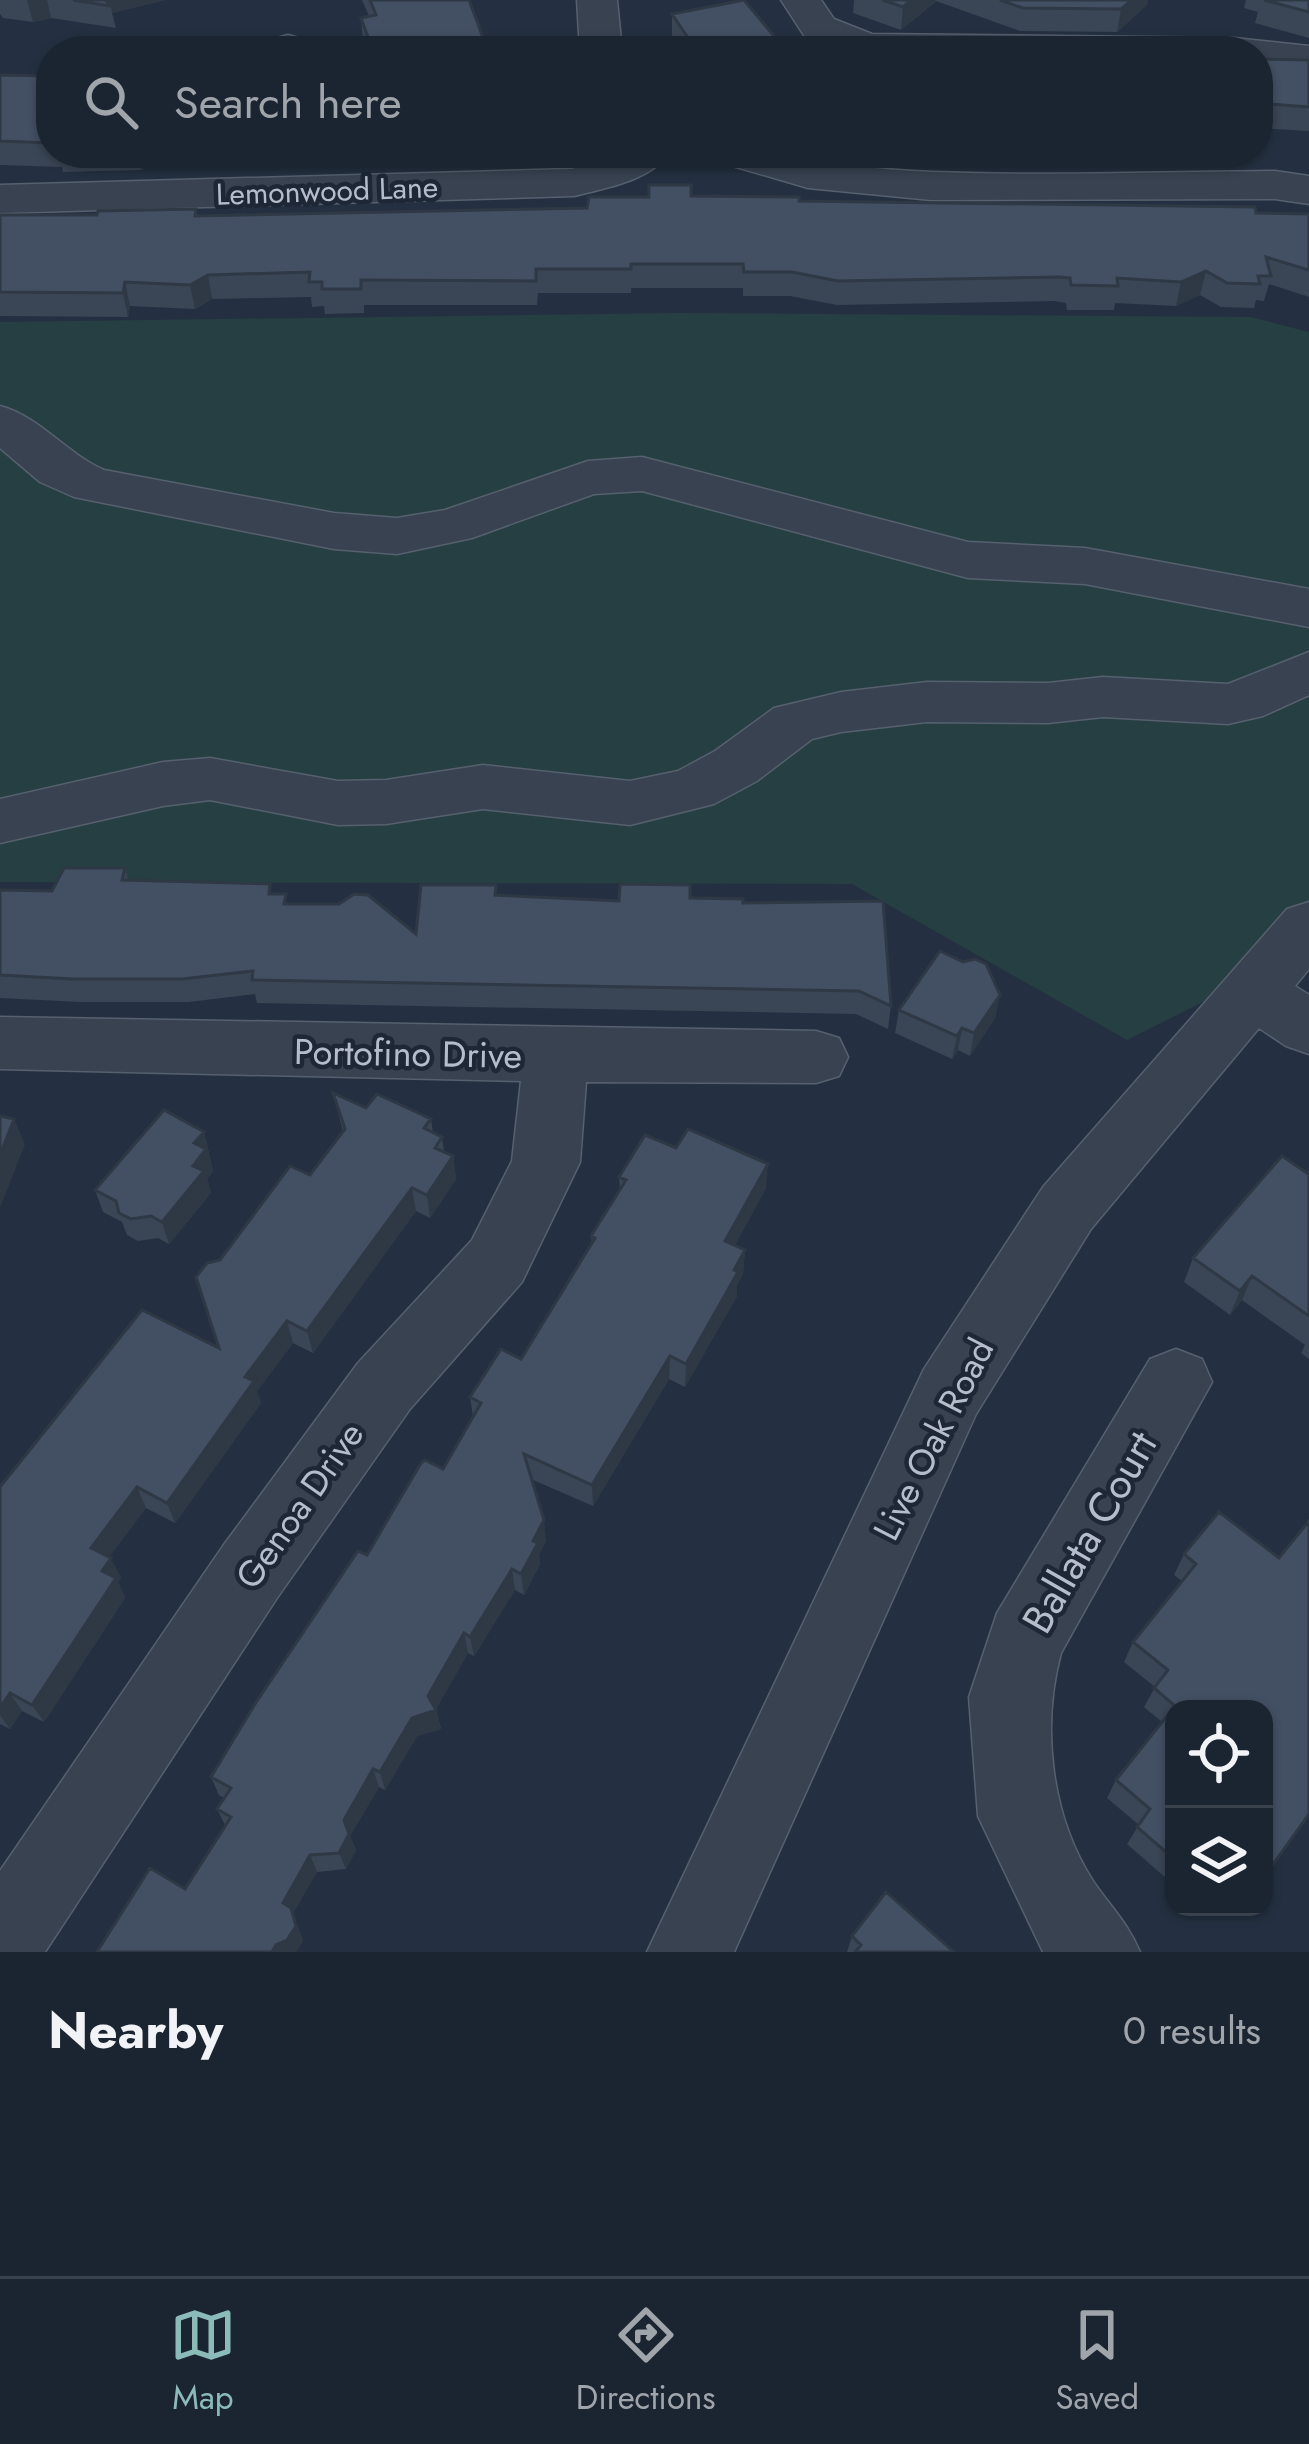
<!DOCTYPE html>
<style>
body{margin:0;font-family:Jost,sans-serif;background:#242c39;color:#f1f3f6}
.controls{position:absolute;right:36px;bottom:36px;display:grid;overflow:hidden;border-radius:24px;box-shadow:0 3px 9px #0004}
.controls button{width:108px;height:108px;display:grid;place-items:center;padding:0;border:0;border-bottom:3px solid #39414d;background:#1b2431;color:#f1f3f6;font:60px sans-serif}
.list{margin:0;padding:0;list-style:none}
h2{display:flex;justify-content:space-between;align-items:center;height:156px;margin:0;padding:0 48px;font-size:51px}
h2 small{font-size:39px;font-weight:400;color:#a0a4ab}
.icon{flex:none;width:66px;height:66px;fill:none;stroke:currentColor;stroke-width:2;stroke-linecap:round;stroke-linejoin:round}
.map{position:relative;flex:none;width:1309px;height:1952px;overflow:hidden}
.search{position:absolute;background:#1b2431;box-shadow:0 3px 9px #0004;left:36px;right:36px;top:36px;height:132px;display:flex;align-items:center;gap:30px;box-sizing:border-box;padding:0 42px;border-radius:48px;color:#a0a4ab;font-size:45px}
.sheet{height:324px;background:#1b2431}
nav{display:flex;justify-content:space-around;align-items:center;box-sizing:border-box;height:168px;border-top:3px solid #39414d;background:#1b2431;font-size:33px;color:#a0a4ab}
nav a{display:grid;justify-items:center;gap:6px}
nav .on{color:#8bbbb9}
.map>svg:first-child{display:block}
.green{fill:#263f42}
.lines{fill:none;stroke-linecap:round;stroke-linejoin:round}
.minor-casing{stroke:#56606e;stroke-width:3}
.minor{fill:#384251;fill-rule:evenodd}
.wall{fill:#3a4555}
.shaded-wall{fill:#2f3845}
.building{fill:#435063;stroke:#2f3845;stroke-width:3}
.labels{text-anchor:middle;stroke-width:9;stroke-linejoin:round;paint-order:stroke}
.far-street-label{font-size:30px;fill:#b5bdcb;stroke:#1d2736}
.street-label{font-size:36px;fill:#b5bdcb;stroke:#1d2736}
.near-street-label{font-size:42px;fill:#b5bdcb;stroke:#1d2736}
</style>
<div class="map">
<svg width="1309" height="1952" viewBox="0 0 1309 1952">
<rect width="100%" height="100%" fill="#243041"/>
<!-- green -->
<path class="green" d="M678,313L1250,317L1309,332V949L1127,1040L852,884L0,882V322Z"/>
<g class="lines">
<defs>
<path id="minor" d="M577,0H617L622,51H580Z
M781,0H821L834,19L872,34L1234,38L1309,46V72L1258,66V51H835L805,37Z
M288,35L303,39L309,51H267L273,39Z
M615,153H669C650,181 605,188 574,196L0,213V185L572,169Z
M713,153C787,153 858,170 933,172C1047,176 1161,172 1275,171L1309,176V204L1275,199L931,200L808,188L719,162Z
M0,406C39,416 67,454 104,470L334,513L397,518L445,510L588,461L642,457L968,542L1085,548L1309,589V627L1085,584L968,578L642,491L594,494L472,538L397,554L334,549L74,497L40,482L0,448Z
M1309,652V695L1263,716L1228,724L1103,717L1048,723L927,722L841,732L812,739L757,781L714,804L630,825L483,809L386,824L338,825L210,800L163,806L0,843V799L163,762L210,758L338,781L386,780L483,765L630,781L678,771L715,751L774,708L841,692L927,682L1048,683L1103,677L1228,684Z
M1309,902V969L1295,986L1309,995V1054L1286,1046L1259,1028L1091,1229L976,1414L734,1952H647L924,1369L1043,1187L1287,909Z
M0,1017L816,1031L839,1038L848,1057L839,1076L816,1083L586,1082L580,1162L522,1282L410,1409L277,1598L45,1952H0V1871L223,1546L358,1363L472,1240L512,1161L521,1081L0,1069Z
M1176,1349L1202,1359L1212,1382L1061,1653C1041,1727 1051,1816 1093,1881C1110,1906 1128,1923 1140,1952H1043L978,1816L969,1697L997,1613L1150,1359Z"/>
</defs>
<!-- minor casing -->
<use href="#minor" class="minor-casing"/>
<!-- minor -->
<use href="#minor" class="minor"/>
</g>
<!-- wall -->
<path class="wall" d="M0,0H165L112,13L116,28L51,18L33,22L3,18L0,14Z
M362,0H469L488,51H367L363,42L361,18L369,16Z
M854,0H1148L1147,5L1117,32L1020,31L936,1L901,30L853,13Z
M1246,0H1309V38L1255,23L1258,12L1244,8Z
M672,14L783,47L829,51H681L672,38Z
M1258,59L1309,60V131L1258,128Z
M0,75L51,76V153H183L182,159L159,160L141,170L63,172L62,167L0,165Z
M325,153H532V157L339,161L337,154Z
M691,196L799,201L1309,214V297L1269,284L1264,301L1256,300L1254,308L1221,307L1200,295L1176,306L1115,303L1114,310H1067L1066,303L1054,301L837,305L790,296H743V288H631V293H538L537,305H364V313L325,314L324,306L312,307L311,297L212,299L195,309L130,306L128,317L0,316V215H97L196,209L197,216L587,208L649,197Z
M125,868L128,880L272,894L288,904L416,934L497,896L619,901L690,898L743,903L891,1006L888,1029L856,1014L257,1003L255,994L189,1002H81L0,998V890L52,891Z
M963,962L1000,995L995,1018L970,1056L958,1050L952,1059L895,1033L899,1010Z
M333,1093L366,1108L431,1119L433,1133L442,1137L444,1152L453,1156L456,1179L430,1218L416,1211L313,1353L293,1343L257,1391L261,1403L175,1523L146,1508L109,1557L121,1578L118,1582L125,1598L44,1722L22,1711L10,1729L0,1724V1487L219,1348L220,1260L310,1175L343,1132Z
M204,1132L213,1171L207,1179L211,1193L169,1244L158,1238L138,1241L127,1235L122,1222L103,1212L95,1190Z
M1309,1171V1359L1301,1353L1305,1345L1242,1300L1230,1315L1184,1282L1193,1258Z
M619,1177L766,1188L735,1245L745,1250L743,1274L737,1285V1296L685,1387L669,1379L593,1506L531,1479L546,1541L539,1554L540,1564L524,1595L515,1590L474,1656L468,1653L436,1709L441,1729L417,1736L385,1790L379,1787L350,1836L356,1850L346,1869L317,1872L293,1913L303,1941L296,1952H97L185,1889L225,1825L217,1809L224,1798L219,1795L211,1777L367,1555L443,1469L473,1417L470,1397L521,1359L592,1244L591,1236L620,1190Z
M1219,1512L1174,1709V1885L1127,1844L1139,1825L1107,1798L1116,1780L1162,1722L1144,1707L1155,1687L1124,1662L1133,1642L1182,1581L1174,1575L1184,1554Z
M1223,1907H1237L1232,1914Z
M852,1936L954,1952H847Z"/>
<!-- shaded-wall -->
<path class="shaded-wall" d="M27,0H47L51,18L33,22Z
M99,0H165L112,13L111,6Z
M911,0H936L901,30L903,7Z
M1132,0H1148L1147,5L1117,32L1121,9Z
M138,153H158L159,160L141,170Z
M1206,271L1200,295L1176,306L1181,282Z
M208,275L212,299L195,309L190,285Z
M125,282L130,306L128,317L123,293Z
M1000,995L995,1018L970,1056L974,1033Z
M962,1028L958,1050L952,1059L957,1036Z
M14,1119L25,1144L0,1208V1155Z
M204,1132L213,1171L207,1179L211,1193L169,1244L162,1222L193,1166L194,1143Z
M453,1156L456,1179L430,1218L427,1195Z
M768,1164L766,1188L724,1265L725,1241Z
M412,1188L416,1211L313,1353L307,1331Z
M745,1250L743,1274L737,1285V1296L685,1387L686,1364Z
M1252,1276L1242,1300L1230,1315L1240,1291Z
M287,1321L293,1343L257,1391L261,1403L175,1523L167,1503L245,1377Z
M670,1356L669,1379L593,1506L592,1485Z
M137,1487L146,1508L101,1568L91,1548Z
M544,1520L546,1541L539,1554L540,1564L524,1595L521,1574L533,1541Z
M111,1558L121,1578L118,1582L125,1598L44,1722L32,1705L102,1571Z
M512,1569L515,1590L474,1656L470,1637Z
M464,1633L468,1653L435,1711L436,1710L441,1729L417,1736L385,1790L380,1772L412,1718L428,1696Z
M10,1693L22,1711L10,1729L0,1715V1708Z
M373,1769L379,1787L350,1836L356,1850L346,1869L339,1853L344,1820Z
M310,1855L317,1872L293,1913L303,1941L296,1952H272L283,1903Z"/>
<!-- building -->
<path class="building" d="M73,0H105L111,6Z
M370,0H469L488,51H373L361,18L376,15Z
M744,0L783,47L789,42L829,51H697L672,14Z
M883,0H911L903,7Z
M1000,0H1132L1121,9L1023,8Z
M1264,0H1309V12Z
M1258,59L1309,60V107L1258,103Z
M0,75L51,76V143L0,141Z
M649,185H691V196L799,197V201L1255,207L1256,213L1309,214V270L1266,257L1271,276H1258L1260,284L1227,283L1206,271L1181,282L1117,278L1118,286L1071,285L1070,278L1059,277L838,281L792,272H744L743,264H631V269H536V281L361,280V289H322V282H309L310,272L208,275L190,285L125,282L123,293L0,292V215H97L98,211L196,209L195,216L587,208L589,197H649Z
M64,868H125L122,880L270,884L269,894H286L284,904H339L354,894L368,895L416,934L421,885H496L495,895L619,901L620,884L690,885V898L743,899V903L883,901L891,1006L859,991L252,980L253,971L182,979H73L0,975V890L52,891Z
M940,951L963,962L975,959L986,964L1000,995L974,1033L962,1028L957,1036L899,1010Z
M333,1093L366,1108L377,1094L431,1119L424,1128L442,1137L435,1148L453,1156L427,1195L412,1188L307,1331L287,1321L245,1377L254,1381L167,1503L137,1487L91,1548L111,1558L102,1571L116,1578L32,1705L10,1693L0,1708V1487L142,1310L219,1348L196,1277L207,1263L220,1260L290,1166L310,1175L345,1129Z
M164,1110L204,1132L194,1143L206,1149L193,1166L204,1171L162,1222L151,1216L131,1219L119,1213L116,1201L95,1190Z
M0,1116L14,1119L0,1155Z
M688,1129L768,1164L725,1241L745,1250L734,1270L738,1272L686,1364L670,1356L592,1485L524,1454L544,1520L533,1541L538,1543L521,1574L512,1569L470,1637L464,1633L428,1696L436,1710L412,1718L380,1772L373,1769L344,1820L349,1834L339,1853L310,1855L283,1903L291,1908L296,1926L287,1940L276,1945L272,1952H97L150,1868L185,1889L231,1817L217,1809L231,1788L211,1777L255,1704L358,1551L367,1555L421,1463L425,1460L443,1469L481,1403L470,1397L501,1349L521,1359L595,1238L591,1236L626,1180L619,1177L645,1135L676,1148Z
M1282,1156L1307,1173L1309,1171V1316L1252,1276L1240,1291L1193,1258Z
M1219,1512L1279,1558L1309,1521V1814L1264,1877V1709H1174V1859L1137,1827L1150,1809L1116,1780L1175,1706L1154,1688L1168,1670L1133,1642L1196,1564L1184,1554Z
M886,1892L954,1952H855L861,1945L852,1936Z"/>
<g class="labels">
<!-- far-street labels -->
<g class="far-street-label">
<text transform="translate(327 191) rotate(-2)" y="10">Lemonwood Lane</text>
</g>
<!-- street labels -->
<g class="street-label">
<text transform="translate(408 1053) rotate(1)" y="13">Portofino Drive</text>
<text transform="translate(933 1439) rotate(-63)" y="13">Live Oak Road</text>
<text transform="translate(299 1505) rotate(-55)" y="13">Genoa Drive</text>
</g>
<!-- near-street labels -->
<g class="near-street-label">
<text transform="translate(1089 1532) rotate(-60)" y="15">Ballata Court</text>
</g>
</g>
</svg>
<div class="controls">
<button><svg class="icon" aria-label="locate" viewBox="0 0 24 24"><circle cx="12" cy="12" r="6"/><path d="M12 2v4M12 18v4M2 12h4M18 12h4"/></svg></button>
<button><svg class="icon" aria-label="layers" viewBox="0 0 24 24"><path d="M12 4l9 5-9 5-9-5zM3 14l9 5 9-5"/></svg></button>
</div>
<div class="search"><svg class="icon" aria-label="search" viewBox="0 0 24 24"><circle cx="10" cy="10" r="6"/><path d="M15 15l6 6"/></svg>Search here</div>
</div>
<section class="sheet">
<h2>Nearby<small>0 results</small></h2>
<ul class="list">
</ul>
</section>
<nav>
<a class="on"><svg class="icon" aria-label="map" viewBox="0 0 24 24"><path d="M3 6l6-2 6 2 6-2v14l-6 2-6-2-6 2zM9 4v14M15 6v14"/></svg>Map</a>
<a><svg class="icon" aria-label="directions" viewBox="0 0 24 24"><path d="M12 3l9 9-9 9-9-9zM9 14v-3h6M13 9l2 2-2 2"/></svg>Directions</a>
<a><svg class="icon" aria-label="saved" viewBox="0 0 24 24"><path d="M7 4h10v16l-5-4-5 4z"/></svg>Saved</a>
</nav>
